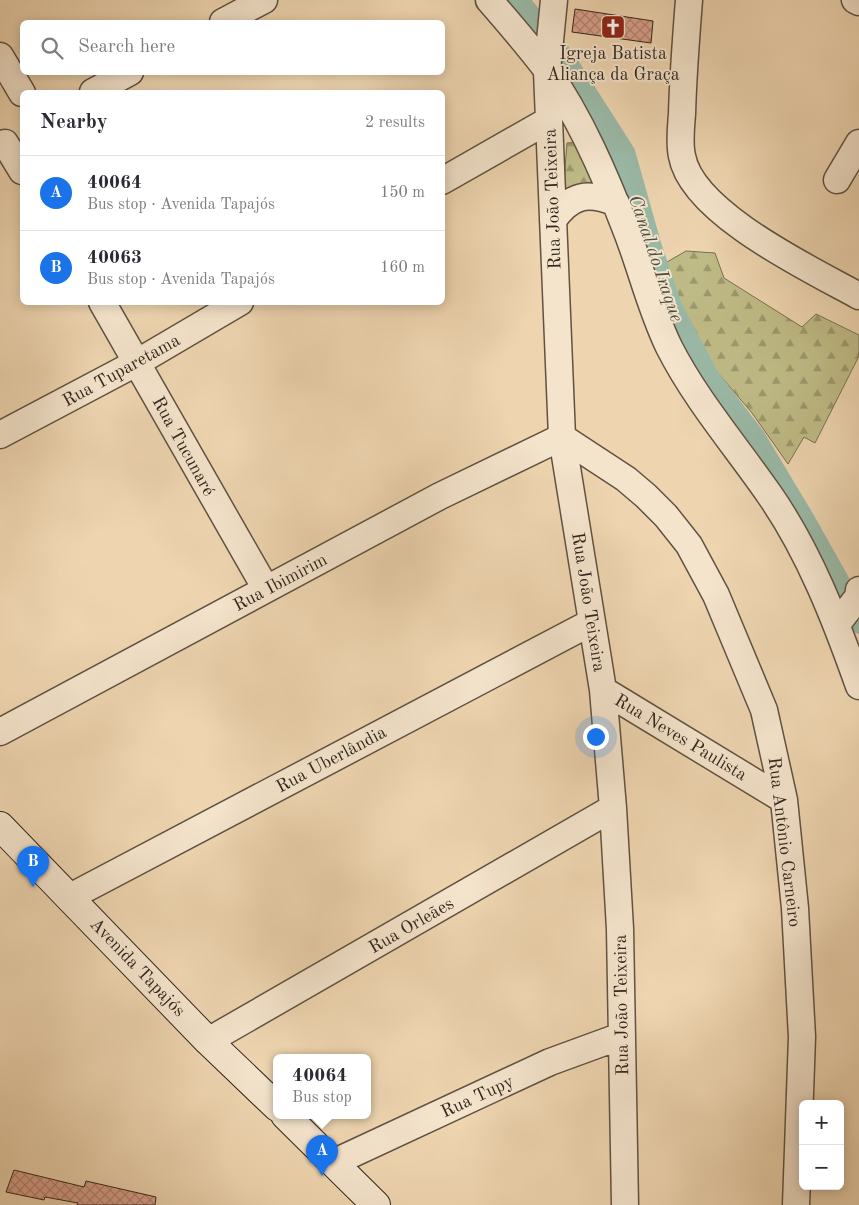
<!DOCTYPE html>
<meta charset="utf-8">
<style>
body{margin:0;font-family:"Old Standard TT",serif;background:#f7f7f7;color:#2b2b33}
.controls{position:absolute;right:15px;bottom:15px;display:grid;overflow:hidden;border-radius:8px;box-shadow:0 2px 12px #0003}
.controls button{width:45px;height:45px;display:grid;place-items:center;padding:0;border:0;border-bottom:1px solid #e1e1e2;background:#fff;color:#2b2b33;font:25px sans-serif}
.you{position:absolute;left:595px;top:736px;width:18px;height:18px;margin:-12px;border:4px solid #fff;border-radius:50%;background:#1a73e8;box-shadow:0 0 0 8px #1a73e833}
.badge{display:grid;place-items:center;width:32px;height:32px;border-radius:50%;background:#1a73e8;color:#fff;font-size:16px;font-weight:700}
.pin{position:absolute;translate:-50% -41px;filter:drop-shadow(0 1px 2px #0008)}
.pin::after{content:'';position:absolute;top:26px;width:18px;height:15px;background:inherit;clip-path:polygon(0 0,100% 0,50% 100%)}
.popup{position:absolute;left:273px;top:1054px;width:98px;height:65px;box-sizing:border-box;display:grid;place-content:center;border-radius:8px;background:#fff;filter:drop-shadow(0 1px 4px #0005);font-size:16px;white-space:nowrap;color:#7c7c81}
.popup b{font-size:19px;color:#2b2b33}
.popup::after{content:'';position:absolute;left:50%;top:100%;margin-left:-10px;border:10px solid transparent;border-top-color:#fff}
.list{margin:0;padding:0;list-style:none}
h2{display:flex;justify-content:space-between;align-items:center;height:65px;margin:0;padding:0 20px;font-size:21px}
h2 small{font-size:16px;font-weight:400;color:#7c7c81}
.list li{display:grid;grid-template-columns:32px 1fr auto;gap:15px;align-items:center;box-sizing:border-box;height:75px;padding:0 20px;border-top:1px solid #e1e1e2}
.list b{display:block;font-size:19px;white-space:nowrap}
.list p{margin:0;font-size:16px;white-space:nowrap;color:#7c7c81}
.list em{font-size:16px;font-style:normal;color:#7c7c81}
.icon{flex:none;width:28px;height:28px;fill:none;stroke:currentColor;stroke-width:2;stroke-linecap:round;stroke-linejoin:round}
.map{position:relative;flex:none;width:859px;height:1205px;overflow:hidden}
.search{position:absolute;background:#fff;box-shadow:0 2px 12px #0003;left:20px;top:20px;width:425px;height:55px;display:flex;align-items:center;gap:12px;box-sizing:border-box;padding:0 18px;border-radius:8px;color:#7c7c81;font-size:19px}
.panel{position:absolute;background:#fff;box-shadow:0 2px 12px #0003;left:20px;top:90px;width:425px;height:215px;border-radius:8px}
.map>svg:first-child{display:block}
.forest{fill:url(#forest-firs);stroke:#787052}
.lines{fill:none;stroke-linecap:round;stroke-linejoin:round}
.canal{stroke:#9ab9a7;stroke-width:25}
.building{fill:url(#building-cross-hatch);stroke:#31261e}
.minor-casing{stroke:#605242;stroke-width:29}
.secondary-casing{stroke:#31261e;stroke-width:30}
.minor{stroke:#f4e4cc;stroke-width:26}
.secondary{stroke:#f4e4cc;stroke-width:28}
.labels{text-anchor:middle;stroke-width:4;stroke-linejoin:round;paint-order:stroke}
.poi-label{font-size:18px;fill:#31261e;stroke:#f4e4cc}
.street-label{font-size:18px;fill:#31261e;stroke:#f4e4cc}
.water-label{font-size:19px;font-style:italic;fill:#4b4b40;stroke:#f4e4cc}
</style>
<div class="map">
<svg width="859" height="1205" viewBox="0 0 859 1205">
<defs>
<pattern id="forest-firs" width="22" height="20" patternUnits="userSpaceOnUse" patternTransform="scale(1.25)"><rect width="22" height="20" fill="#bfbb86"/><path d="M5 1l3.5 6h-7zM16 11l3.5 6h-7z" fill="#9c986d"/></pattern>
<pattern id="building-cross-hatch" width="8" height="8" patternUnits="userSpaceOnUse" patternTransform="scale(1.25)"><rect width="8" height="8" fill="#d9a08b"/><path d="M0 0l8 8M0 8l8-8" fill="none" stroke="#b18271"/></pattern>
</defs>
<rect width="100%" height="100%" fill="#eed5b0"/>
<filter id="stains"><feTurbulence type="fractalNoise" baseFrequency=".004" numOctaves="4"/><feColorMatrix values="0 0 0 0 .2 0 0 0 0 .09 0 0 0 0 .02 0 0 0 .5 -.17"/></filter>
<radialGradient id="worn" r=".72"><stop offset=".6" stop-color="#630" stop-opacity="0"/><stop offset="1" stop-color="#630" stop-opacity=".3"/></radialGradient>
<!-- forest -->
<path class="forest" d="M579,142L596,187L563,193L567,143Z
M686,251L715,253L724,278L802,327L816,314L859,335V356L815,443L804,437L788,464L752,413L707,360L677,307L667,262Z"/>
<g class="lines">
<!-- canal -->
<path class="canal" d="M516,0L563,60L623,154L649,246L670,308L707,378L753,438L804,523L859,621"/>
</g>
<!-- building -->
<path class="building" d="M575,9L653,21L651,43L572,32Z
M14,1170L84,1187L86,1181L156,1197L155,1205H77L78,1203L45,1197L44,1200L6,1192Z"/>
<g class="lines">
<defs>
<path id="minor" d="M489,0C509,23 529,46 547,70C581,119 606,177 627,232C642,271 651,310 669,347C696,400 735,445 769,494C809,551 836,621 859,686
M554,0L547,71L562,437L603,690L613,808L620,929L625,1205
M689,0C686,38 683,76 682,114C681,127 679,143 682,156C692,213 810,269 859,296
M855,0L859,2
M223,22L264,0
M0,56L22,93
M93,92L130,72
M5,143L22,171
M837,180L859,143
M442,181L549,120
M553,220C571,195 587,191 616,203
M102,302L266,589
M0,435L138,362L240,302
M837,624L858,597L859,590
M603,690L784,800
M0,732L440,496L562,437L626,479L646,496L666,516L689,545L716,595L764,710L784,800L795,908L802,1037L796,1205
M70,897L592,622
M208,1041L613,808
M335,1162L550,1062L621,1036"/>
<path id="secondary" d="M0,826L208,1041L277,1107
M285,1115L376,1205"/>
</defs>
<!-- minor casing -->
<use href="#minor" class="minor-casing"/>
<!-- secondary casing -->
<use href="#secondary" class="secondary-casing"/>
<!-- minor -->
<use href="#minor" class="minor"/>
<!-- secondary -->
<use href="#secondary" class="secondary"/>
</g>
<!-- icons -->
<defs>
<symbol id="church-square" viewBox="-11 -11 22 22"><rect x="-9" y="-9" width="18" height="18" rx="4" fill="#8f2418" stroke="#f4e4cc"/><path d="M-1.2-6h2.4v3.5h3.3v2.4h-3.3V6h-2.4V-.1h-3.3v-2.4h3.3Z" fill="#fff"/></symbol>
</defs>
<g fill-rule="evenodd">
<use href="#church-square" x="599" y="13" width="28" height="28"/>
</g>
<g class="labels">
<!-- poi labels -->
<g class="poi-label">
<text x="613" y="59">Igreja Batista<tspan x="613" dy="21">Aliança da Graça</tspan></text>
</g>
<!-- street labels -->
<g class="street-label">
<text transform="translate(552 199) rotate(-92)" y="6">Rua João Teixeira</text>
<text transform="translate(121 370) rotate(-29)" y="6">Rua Tuparetama</text>
<text transform="translate(184 446) rotate(61)" y="6">Rua Tucunaré</text>
<text transform="translate(280 582) rotate(-28)" y="6">Rua Ibimirim</text>
<text transform="translate(589 602) rotate(81)" y="6">Rua João Teixeira</text>
<text transform="translate(681 737) rotate(31)" y="6">Rua Neves Paulista</text>
<text transform="translate(331 759) rotate(-28)" y="6">Rua Uberlândia</text>
<text transform="translate(785 842) rotate(83)" y="6">Rua Antônio Carneiro</text>
<text transform="translate(411 925) rotate(-30)" y="6">Rua Orleães</text>
<text transform="translate(138 967) rotate(46)" y="6">Avenida Tapajós</text>
<text transform="translate(621 1005) rotate(-91)" y="6">Rua João Teixeira</text>
<text transform="translate(477 1096) rotate(-25)" y="6">Rua Tupy</text>
</g>
<!-- water labels -->
<g class="water-label">
<text transform="translate(657 258) rotate(71)" y="7">Canal do Iraque</text>
</g>
</g>
<rect width="100%" height="100%" filter="url(#stains)"/>
<rect width="100%" height="100%" fill="url(#worn)"/>
</svg>
<div class="controls">
<button>+</button>
<button>−</button>
</div>
<div class="you"></div>
<div class="pin badge" style="left:322px;top:1176px">A</div>
<div class="popup"><b>40064</b>Bus stop</div>
<div class="pin badge" style="left:33px;top:887px">B</div>
<div class="search"><svg class="icon" aria-label="search" viewBox="0 0 24 24"><circle cx="10" cy="10" r="6"/><path d="M15 15l6 6"/></svg>Search here</div>
<section class="panel">
<h2>Nearby<small>2 results</small></h2>
<ul class="list">
<li><span class="badge">A</span><div><b>40064</b><p>Bus stop · Avenida Tapajós</p></div><em>150 m</em></li>
<li><span class="badge">B</span><div><b>40063</b><p>Bus stop · Avenida Tapajós</p></div><em>160 m</em></li>
</ul>
</section>
</div>
